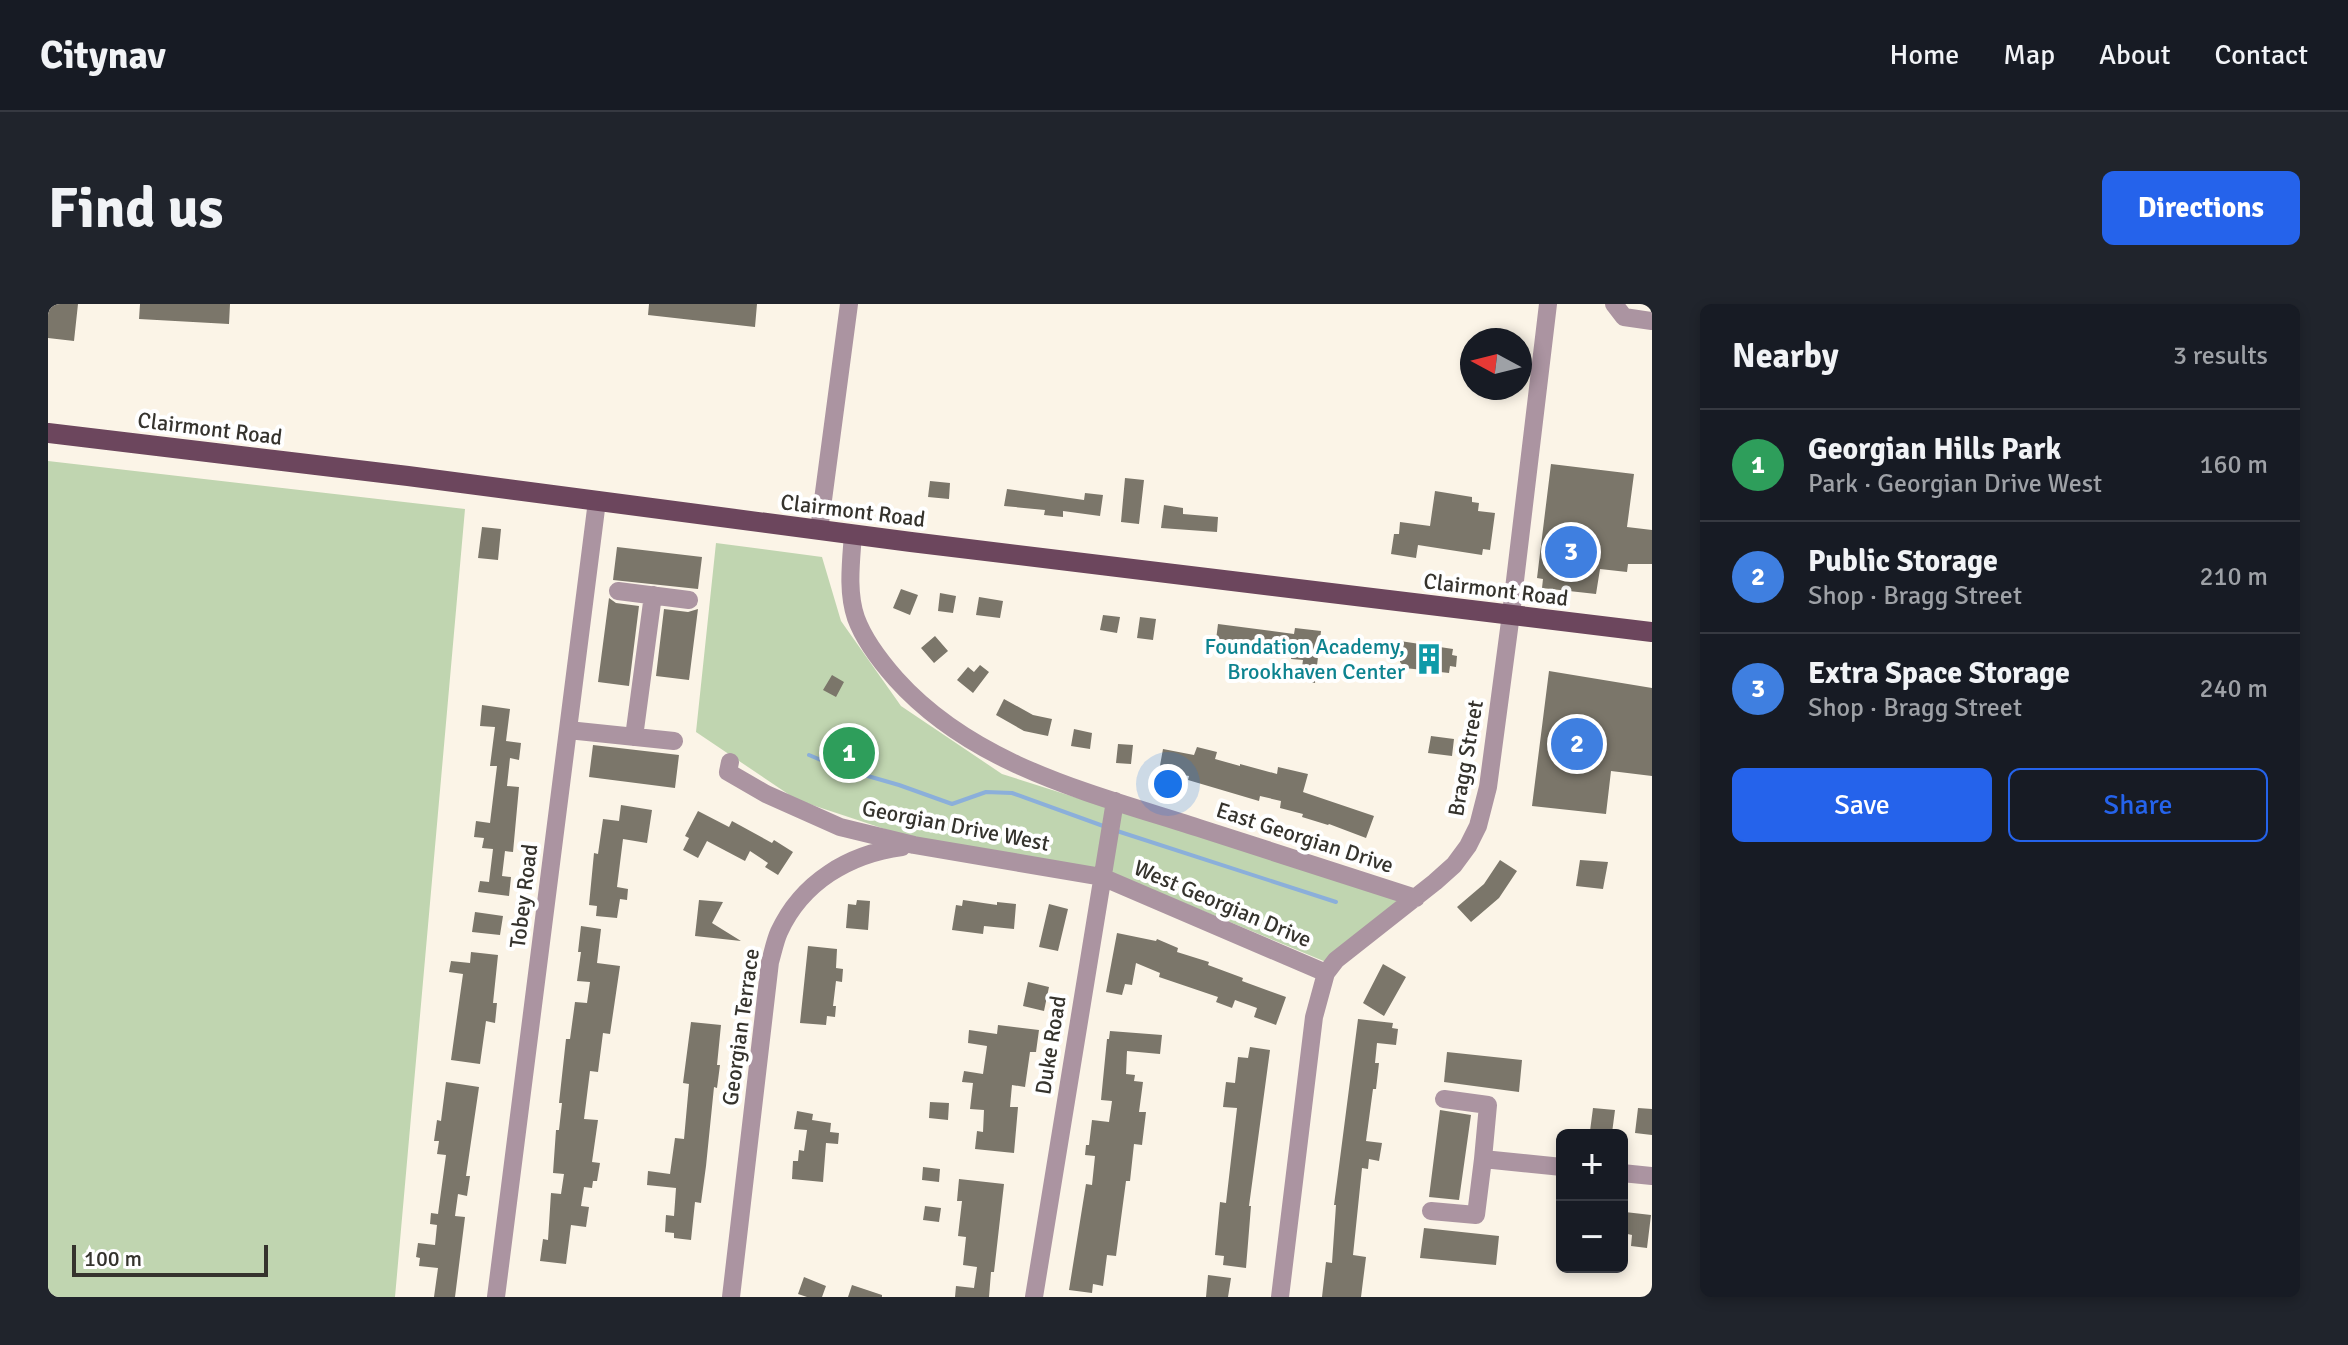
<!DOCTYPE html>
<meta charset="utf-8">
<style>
body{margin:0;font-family:Signika,sans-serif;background:#20242c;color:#f1f3f6}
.controls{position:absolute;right:24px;bottom:24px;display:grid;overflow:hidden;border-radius:12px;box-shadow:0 4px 12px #0003}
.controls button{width:72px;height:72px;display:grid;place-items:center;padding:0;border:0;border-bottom:2px solid #363941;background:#171b24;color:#f1f3f6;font:40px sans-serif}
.compass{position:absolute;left:1412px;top:24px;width:72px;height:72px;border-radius:50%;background:#171b24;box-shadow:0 4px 12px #0003;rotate:277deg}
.scale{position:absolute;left:24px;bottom:20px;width:196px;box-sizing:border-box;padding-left:8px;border:4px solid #35332d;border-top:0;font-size:22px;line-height:28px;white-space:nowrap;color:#35332d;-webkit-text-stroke:6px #fff;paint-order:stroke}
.you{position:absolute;left:1120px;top:480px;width:28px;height:28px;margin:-20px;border:6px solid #fff;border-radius:50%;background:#1a73e8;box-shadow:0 0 0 12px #1a73e833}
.badge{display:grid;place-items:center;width:52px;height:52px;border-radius:50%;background:#2563eb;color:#fff;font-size:26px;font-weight:700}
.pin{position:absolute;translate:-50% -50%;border:4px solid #fff;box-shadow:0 2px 8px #0006}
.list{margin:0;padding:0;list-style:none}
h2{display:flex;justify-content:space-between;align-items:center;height:104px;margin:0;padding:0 32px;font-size:34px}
h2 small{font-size:26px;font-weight:400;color:#9ea1a6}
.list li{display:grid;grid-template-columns:52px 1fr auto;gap:24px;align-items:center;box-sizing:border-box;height:112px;padding:0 32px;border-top:2px solid #363941}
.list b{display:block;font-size:30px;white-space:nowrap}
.list p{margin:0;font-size:26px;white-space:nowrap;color:#9ea1a6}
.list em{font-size:26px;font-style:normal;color:#9ea1a6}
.actions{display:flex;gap:16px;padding:24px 32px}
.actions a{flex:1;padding:18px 0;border:2px solid #2563eb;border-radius:12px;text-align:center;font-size:28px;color:#2563eb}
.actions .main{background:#2563eb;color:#fff}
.map{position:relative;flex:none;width:1604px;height:993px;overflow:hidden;border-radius:12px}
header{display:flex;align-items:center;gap:48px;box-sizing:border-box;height:112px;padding:0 40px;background:#171b24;border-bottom:2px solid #363941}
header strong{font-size:38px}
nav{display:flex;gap:44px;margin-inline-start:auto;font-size:28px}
.intro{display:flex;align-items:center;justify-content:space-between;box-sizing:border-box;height:192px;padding:0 48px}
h1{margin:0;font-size:56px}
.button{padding:20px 36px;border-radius:12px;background:#2563eb;color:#fff;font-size:28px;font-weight:700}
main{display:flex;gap:48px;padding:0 48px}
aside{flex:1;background:#171b24;border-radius:12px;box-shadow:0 4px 12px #0003}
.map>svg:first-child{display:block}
.green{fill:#c0d5b0}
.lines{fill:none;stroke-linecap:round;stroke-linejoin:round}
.stream{stroke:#8bafda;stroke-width:4}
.building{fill:#7b766a}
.minor{stroke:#ab94a1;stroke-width:18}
.major{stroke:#6c465d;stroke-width:20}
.labels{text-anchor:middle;stroke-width:8;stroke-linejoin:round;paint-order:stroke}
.street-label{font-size:22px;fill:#35332d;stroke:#fff}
.culture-label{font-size:22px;fill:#0d838f;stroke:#fff;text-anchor:end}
</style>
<header>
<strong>Citynav</strong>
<nav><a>Home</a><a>Map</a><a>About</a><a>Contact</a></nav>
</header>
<div class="intro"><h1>Find us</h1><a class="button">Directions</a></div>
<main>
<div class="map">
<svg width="1604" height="993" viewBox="0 0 1604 993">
<rect width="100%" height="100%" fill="#fbf4e7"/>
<!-- green -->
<path class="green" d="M0,157L417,205L347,993H0Z
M668,239L774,253L793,317L853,402L954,470L1357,598L1278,658L1061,568L855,531L749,496L648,428Z"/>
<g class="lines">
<!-- stream -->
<path class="stream" d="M761,451L792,464L851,481L904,500L938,488L964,489L1058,523
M1066,526L1288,598"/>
</g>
<!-- building -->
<path class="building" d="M0,0H30L26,37L0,34Z
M92,0H182L181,20L91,15Z
M601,0H709L707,23L600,11Z
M1503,160L1586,170L1579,223L1604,226V260H1580L1579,268L1552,265L1548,290L1494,284L1495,275L1489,274Z
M1077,174L1096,176L1091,220L1073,218Z
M882,177L902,179L901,195L880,193Z
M959,185L1036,196L1037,189L1055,191L1052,212L1015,207V213L996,211L997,206L956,202Z
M1387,187L1424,193V198L1431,199L1430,207L1447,209L1442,246L1435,245L1434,251L1370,241L1368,254L1343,250L1346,230H1351L1352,218L1382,222Z
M1116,201L1135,204V210L1170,213L1169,228L1113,224Z
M434,223L453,225L450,256L430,254Z
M569,243L654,253L650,285L565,276Z
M853,285L870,291L862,311L845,304Z
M892,289L908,292L905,309L890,307Z
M931,293L955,297L952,314L928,311Z
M561,294L568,299L591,302L581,382L550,378Z
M616,305L640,308L650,305L641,376L608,372Z
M1055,311L1072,313L1069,329L1052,326Z
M1092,313L1108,315L1105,336L1089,334Z
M1170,320L1246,330L1247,324L1273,327L1267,379L1252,377L1255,356L1243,355L1244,349L1187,341L1186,346L1167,344Z
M887,332L900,347L886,359L873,344Z
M1352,337L1405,345L1404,351L1409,352L1408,363L1402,362L1401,369L1357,364L1352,358Z
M932,361L941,368L925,389L909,376L920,363L926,368Z
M1501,367L1604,384V472L1563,467L1558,510L1484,502Z
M784,371L796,378L788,393L775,386Z
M956,395L985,411L1004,415L1000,432L976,427L948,411Z
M434,401L462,405L458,437L473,439L471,456L462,454L459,482L471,483L465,548L457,547L454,572L463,573L461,592L430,588L432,577L441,578L445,545L434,544L436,534L426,533L428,517L442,519L449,462H442L447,423L432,422Z
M1026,425L1044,429L1042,445L1023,442Z
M1383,432L1406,435L1404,452L1380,449Z
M1070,440L1085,441L1083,460L1068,459Z
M545,441L631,451L627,484L541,473Z
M1149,443L1169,448L1167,455L1192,462V460L1229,470L1230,463L1260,470L1255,488L1326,512L1318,534L1281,520L1280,521L1254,513L1255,510L1232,504L1233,497L1212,492L1211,497L1140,476L1141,472L1111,467L1115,445L1146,451Z
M573,501L604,506L599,539L575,535L569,583L580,585L579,596L572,595L569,614L548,612L549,602L541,601L546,549L550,550L555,515L571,517Z
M650,507L681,523L684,517L724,539L726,536L745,548L730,571L717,563L720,559L702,547L697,557L659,537L650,554L635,546L641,534L637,532Z
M1452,556L1469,567L1451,594L1423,618L1409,603L1436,580Z
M1532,556L1560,558L1555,585L1528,582Z
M651,596L675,598L664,619L693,637L647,632Z
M809,596L822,597L820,626L798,624L800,600L808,601Z
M915,596L949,601V598L968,600L966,625L936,622L935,630L904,626L908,601L914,602Z
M1001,600L1020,605L1010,647L991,643Z
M427,608L455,612L452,631L424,628Z
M533,622L553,625L549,659L572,662L562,730L555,729L550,768L542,767L536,815L550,816L544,858L552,859L549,877H545L544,884L536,883L533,902L541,903L538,923L523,921L518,960L492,957L495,935L500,936L503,889L513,890L516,870L505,869L508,826H511L514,799H511L518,735H522L527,698L539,699L542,678L529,677L533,648H530Z
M1069,629L1108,637L1109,635L1130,644L1129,648L1161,658L1160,661L1195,674L1194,677L1238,693L1228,721L1206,713L1209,704L1187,696L1184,704L1168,698L1170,693L1111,673L1112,669L1088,659L1084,681L1077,680L1074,691L1058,688Z
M760,642L789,645L788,664L795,665L794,678L788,677L785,702H788L787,713L779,712L778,721L752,719Z
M423,648L450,651L445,699H449L447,719L438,717L432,760L403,756L415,670L401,668L403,657L422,659Z
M1335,660L1358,673L1336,712L1315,699Z
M980,678L1001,683L996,707L975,702Z
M1310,715L1345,719L1344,724L1350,725L1348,741L1329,739L1327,759H1331L1328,785H1325L1318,837L1334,839L1331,857L1321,855L1320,865L1314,864L1305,951L1318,953L1313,993H1274L1278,958L1284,959L1288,901H1286Z
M643,718L673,721L669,761H672L669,784L666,783L658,862L653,899L647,898L643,936L626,934V929L617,928L618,911L626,912L628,884L599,881L600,867L622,870L627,834L636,835L641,780L635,779Z
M950,721L991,726L988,748H982L977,783L964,781L962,803H970L966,849L927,845L929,827L935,828L936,806L922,805L925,779L914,778L916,767L935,770L939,742L920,739L921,726L949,730Z
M1062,727L1114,731L1112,750L1079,747L1078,770L1087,771L1086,777L1095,778L1091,808H1098L1094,841L1086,840L1082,877H1078L1068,952L1059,951L1055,982L1045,980L1044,989L1021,986L1038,880L1044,881L1047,852L1037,851L1038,841H1041L1044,816L1061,818L1064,797L1053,796L1059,735H1061Z
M1202,743L1222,746L1201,902H1203L1198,964L1175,961L1176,952L1167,951L1172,898L1178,899L1189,804L1175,803L1178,778L1187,779L1190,753L1200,754Z
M1399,748L1474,756L1471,788L1396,778Z
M398,778L431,783L418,872H422L419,892L410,890L407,912L417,913L407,993H386L390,964L371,962L372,954L368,953L370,939L387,941L389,921L382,920L383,909L390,910L398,851L389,850L391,837H386L389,816L393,817Z
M882,798L901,799L900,816L881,814Z
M1545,804L1567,806L1564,829L1542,827Z
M1590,804L1604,805V831L1587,829Z
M1392,806L1423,811L1411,896L1381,893Z
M749,807L765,810L764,816L783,819L782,828L791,829L790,840L778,839L775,878L744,875L745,857H750L751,846L756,847L759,826L746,825Z
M875,863L892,865L891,878L874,876Z
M911,875L956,880L946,968H943L941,993H907L908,982L926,984L929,963L915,961L918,933L910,932L914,897H909Z
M877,902L893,904L891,918L875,916Z
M1577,908L1603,911L1599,944L1583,942L1584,931L1575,929Z
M1376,924L1451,932L1448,961L1372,954Z
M1160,971L1183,974L1180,993H1158Z
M756,973L778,982L774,993H759L750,990Z
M804,981L834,991V993H800Z"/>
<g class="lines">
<!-- minor -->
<path class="minor" d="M1566,0L1576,13L1604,17
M771,226L801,0
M805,230C803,258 799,288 808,314C816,336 833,358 848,375C927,463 1046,490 1154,525C1225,548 1296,571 1368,594
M570,287L641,296
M520,426L626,437
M586,433L605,291
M682,458L680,468L718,490L792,523L866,541L1054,573L1278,669
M1396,795L1440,801L1435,855L1514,863
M1574,869L1604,872
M1383,907L1428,911L1435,855
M448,993L549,197
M683,993L722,658C725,648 727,637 731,628C754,578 801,550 854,543
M986,993L1067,497
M1232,993L1266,713L1278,669L1288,656L1387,578L1406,561L1420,542L1430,522L1440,483L1463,310L1500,0"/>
<!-- major -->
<path class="major" d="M0,129L360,172L863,238L1604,328"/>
</g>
<!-- icons -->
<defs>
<symbol id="building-bare" viewBox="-9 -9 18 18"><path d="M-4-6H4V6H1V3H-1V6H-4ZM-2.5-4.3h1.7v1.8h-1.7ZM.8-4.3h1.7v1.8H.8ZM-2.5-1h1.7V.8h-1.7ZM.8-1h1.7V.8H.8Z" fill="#0f9aa8" stroke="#fff" stroke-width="2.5" paint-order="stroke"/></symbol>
</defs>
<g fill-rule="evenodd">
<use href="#building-bare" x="1359" y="333" width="44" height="44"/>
</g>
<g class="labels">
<!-- street labels -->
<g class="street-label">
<text transform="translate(162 124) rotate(7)" y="8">Clairmont Road</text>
<text transform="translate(805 206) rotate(7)" y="8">Clairmont Road</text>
<text transform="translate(1448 285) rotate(7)" y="8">Clairmont Road</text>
<text transform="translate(1417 454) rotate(-80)" y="8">Bragg Street</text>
<text transform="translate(908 521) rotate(11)" y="8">Georgian Drive West</text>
<text transform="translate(1257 533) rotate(18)" y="8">East Georgian Drive</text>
<text transform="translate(475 592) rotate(-83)" y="8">Tobey Road</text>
<text transform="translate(1175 599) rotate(23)" y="8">West Georgian Drive</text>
<text transform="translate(692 723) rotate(-82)" y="8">Georgian Terrace</text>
<text transform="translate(1002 741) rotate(-81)" y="8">Duke Road</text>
</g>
<!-- culture labels -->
<g class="culture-label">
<text x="1357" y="350">Foundation Academy,<tspan x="1357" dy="25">Brookhaven Center</tspan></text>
</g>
</g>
</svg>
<div class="controls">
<button>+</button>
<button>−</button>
</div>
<svg class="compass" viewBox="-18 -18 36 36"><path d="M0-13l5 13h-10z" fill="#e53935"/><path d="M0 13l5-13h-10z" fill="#9ea1a6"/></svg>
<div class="scale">100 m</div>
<div class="you"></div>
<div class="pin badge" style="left:801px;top:449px;background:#2e9e5b">1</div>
<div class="pin badge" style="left:1529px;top:440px;background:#3f7fe0">2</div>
<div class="pin badge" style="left:1523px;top:248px;background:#3f7fe0">3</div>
</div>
<aside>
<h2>Nearby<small>3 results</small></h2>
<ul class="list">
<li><span class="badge" style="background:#2e9e5b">1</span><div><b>Georgian Hills Park</b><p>Park · Georgian Drive West</p></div><em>160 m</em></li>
<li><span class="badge" style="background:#3f7fe0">2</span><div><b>Public Storage</b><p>Shop · Bragg Street</p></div><em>210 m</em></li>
<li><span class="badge" style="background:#3f7fe0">3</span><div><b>Extra Space Storage</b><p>Shop · Bragg Street</p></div><em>240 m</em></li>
</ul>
<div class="actions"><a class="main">Save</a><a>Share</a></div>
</aside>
</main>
